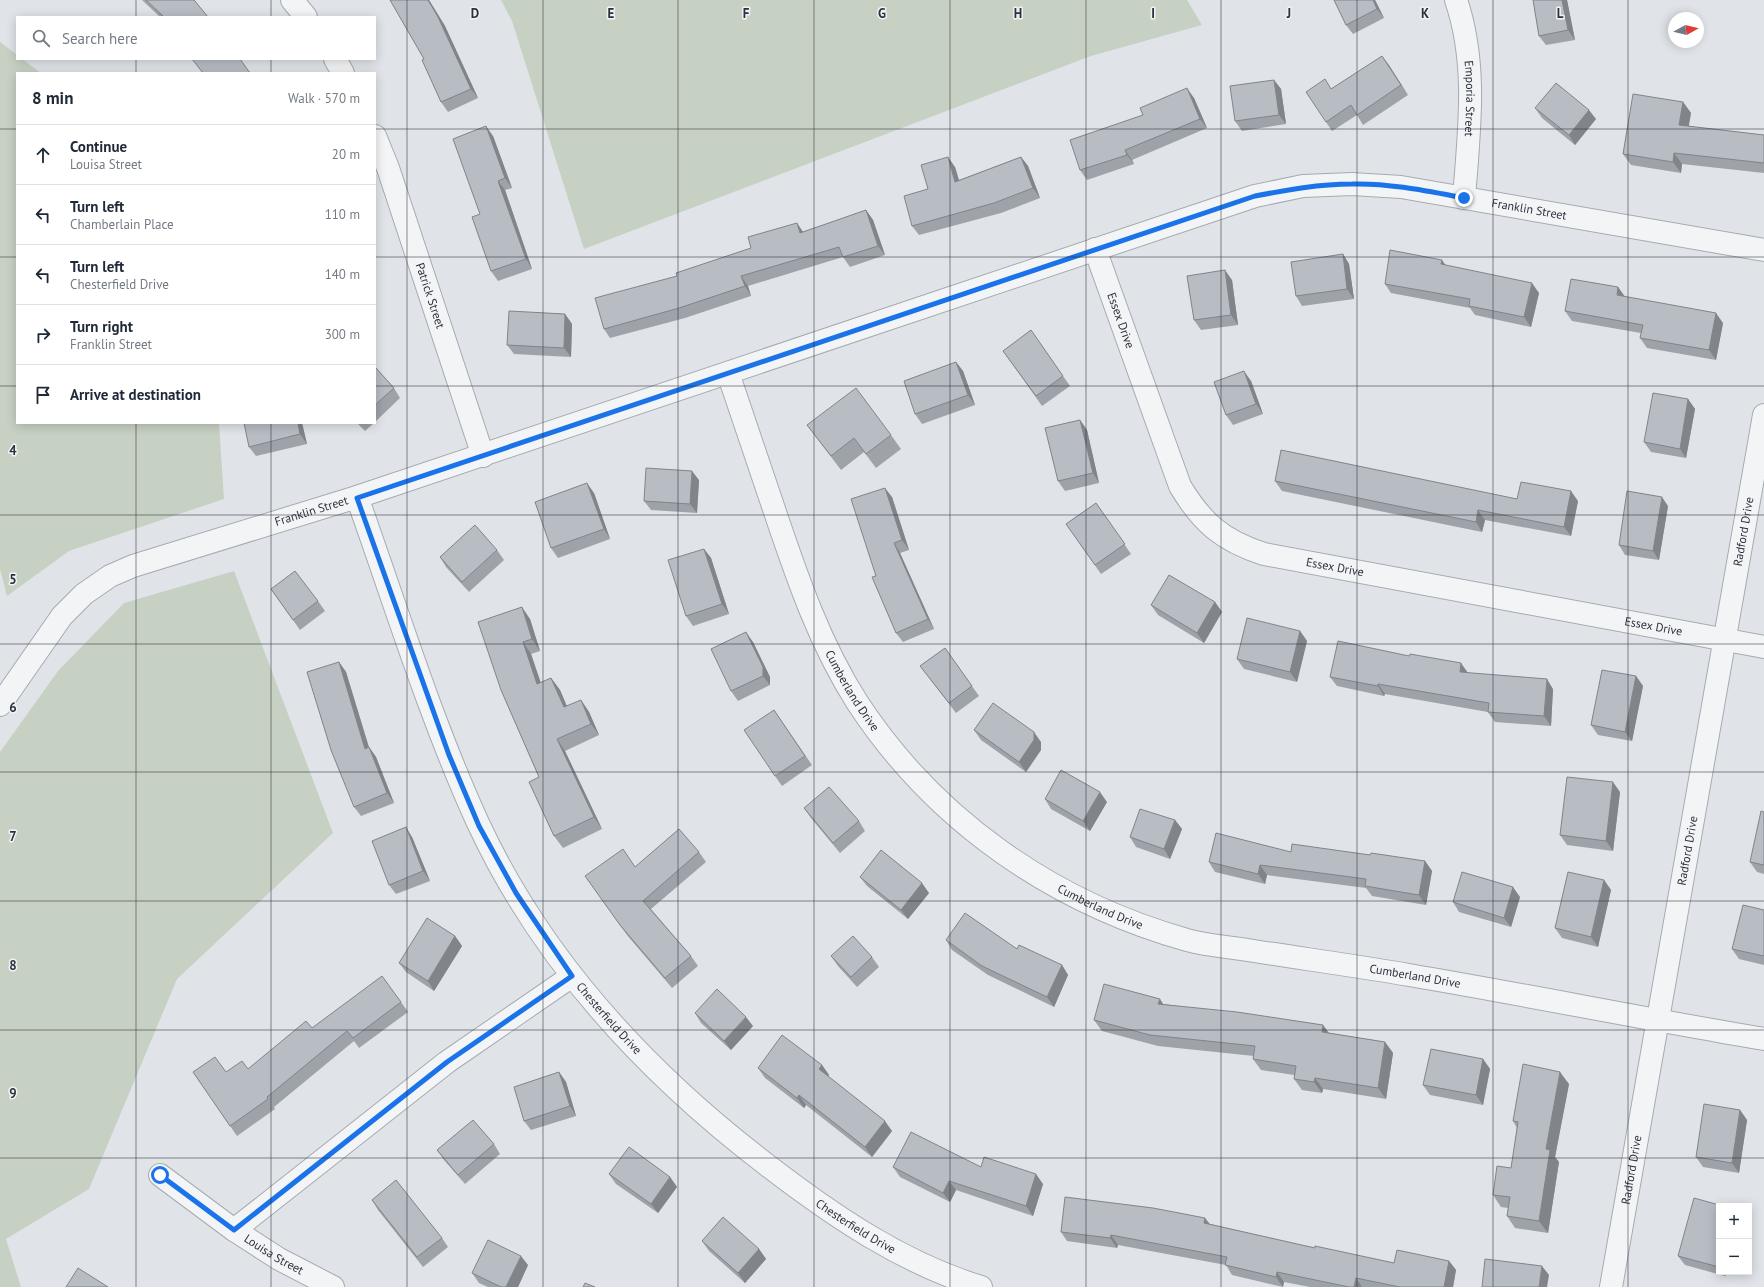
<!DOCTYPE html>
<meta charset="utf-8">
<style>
body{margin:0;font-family:"PT Sans",sans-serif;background:#f2f2f3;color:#1f2937}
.controls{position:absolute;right:12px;bottom:12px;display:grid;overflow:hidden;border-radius:0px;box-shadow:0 2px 10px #0003}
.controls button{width:36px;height:36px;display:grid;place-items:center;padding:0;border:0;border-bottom:1px solid #e0e1e3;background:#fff;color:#1f2937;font:20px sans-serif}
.compass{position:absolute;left:1668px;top:12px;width:36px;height:36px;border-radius:50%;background:#fff;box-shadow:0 2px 10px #0003;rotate:82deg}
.stop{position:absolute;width:12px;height:12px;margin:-9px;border:3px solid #1a73e8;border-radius:50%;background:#fff}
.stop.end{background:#1a73e8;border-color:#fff;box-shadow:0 1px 4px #0008}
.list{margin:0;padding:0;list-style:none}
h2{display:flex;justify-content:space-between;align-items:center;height:52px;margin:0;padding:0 16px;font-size:17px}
h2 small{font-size:13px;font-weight:400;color:#747a83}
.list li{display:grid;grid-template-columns:26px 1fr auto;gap:12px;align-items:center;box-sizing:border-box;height:60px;padding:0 16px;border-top:1px solid #e0e1e3}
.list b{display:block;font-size:15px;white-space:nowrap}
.list p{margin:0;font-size:13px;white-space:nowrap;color:#747a83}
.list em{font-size:13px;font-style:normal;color:#747a83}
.icon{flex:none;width:22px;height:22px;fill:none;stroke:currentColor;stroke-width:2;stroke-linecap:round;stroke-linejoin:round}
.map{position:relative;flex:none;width:1764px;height:1287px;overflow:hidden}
.search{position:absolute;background:#fff;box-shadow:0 2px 10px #0003;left:16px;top:16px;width:360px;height:44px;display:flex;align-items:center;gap:10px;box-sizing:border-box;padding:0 14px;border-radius:0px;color:#747a83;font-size:15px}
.panel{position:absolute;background:#fff;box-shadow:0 2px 10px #0003;left:16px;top:72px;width:360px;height:352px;border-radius:0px}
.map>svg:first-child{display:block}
.green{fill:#c7d1c3}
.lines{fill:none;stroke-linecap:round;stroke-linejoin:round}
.minor-casing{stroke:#a6abb1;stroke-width:24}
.minor{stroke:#f3f4f6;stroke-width:22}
.wall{fill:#9ea3a9}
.shaded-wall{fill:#818489}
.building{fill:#b8bdc4;stroke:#818489}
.route{stroke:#1a73e8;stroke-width:5}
.grid{fill:none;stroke:#2b323d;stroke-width:1;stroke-opacity:0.55}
.labels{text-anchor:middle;stroke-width:3;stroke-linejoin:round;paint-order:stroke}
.street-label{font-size:12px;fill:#2b323d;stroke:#f0f2f5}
.grid-label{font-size:13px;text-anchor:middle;font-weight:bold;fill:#2b323d;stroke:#f0f2f5;stroke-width:3;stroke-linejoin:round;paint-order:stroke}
</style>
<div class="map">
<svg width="1764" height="1287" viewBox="0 0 1764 1287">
<rect width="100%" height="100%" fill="#e0e4e8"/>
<!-- green -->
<path class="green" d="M501,0H1187L1202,25L1091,56L584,249L512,21Z
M0,42L17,55V59H22L41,73H17V423H219L224,499L69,551L7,596L0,569Z
M234,571L333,833L177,979L89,1189L6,1239L21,1287H0V752L58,671L124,603Z"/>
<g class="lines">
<defs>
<g id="minor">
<path d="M292,0L306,17"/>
<path id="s1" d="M1456,0C1478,65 1469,131 1464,198"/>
<path d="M335,59L343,73"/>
<path id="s2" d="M375,136L388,168L483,456"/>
<path id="s3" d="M1095,249L1180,486C1202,523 1223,541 1264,554L1764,647"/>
<path id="s4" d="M728,373C744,420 760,468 776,515C798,580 820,644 857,702C934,820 1052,902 1187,940C1208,946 1232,947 1254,951C1305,959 1357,966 1409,975C1527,995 1645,1019 1764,1039"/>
<path id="s5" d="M357,497C396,606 430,718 478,823C542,961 648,1074 767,1165C832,1215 902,1263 981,1287"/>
<path id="s6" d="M0,705L62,616L84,594L110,576L133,566L357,497L1255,196L1303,186L1352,184L1401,187L1764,250"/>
<path id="s7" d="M160,1175L234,1230L279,1259L333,1287"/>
<path d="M234,1230L447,1062L572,976"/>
<path id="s8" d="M1611,1287L1764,415"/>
</g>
</defs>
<!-- minor casing -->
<use href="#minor" class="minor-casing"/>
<!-- minor -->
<use href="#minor" class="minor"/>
</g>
<!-- wall -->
<path class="wall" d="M142,0H194L208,17H160Z
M390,0H429L445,26L478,98L448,112L441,102L424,59Z
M1334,0H1375L1384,18L1353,34L1346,25Z
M1533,0H1567L1575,40L1546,45L1539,36Z
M1382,56L1408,95L1363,125L1357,115L1332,131L1326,122L1332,89Z
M1274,80L1281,89L1286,124L1242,131L1235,121Z
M1194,98L1207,128L1132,160L1134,164L1087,180L1080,170L1143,115Z
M1683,102L1691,113L1688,126L1764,135V173L1682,164L1681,173L1631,165L1623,154Z
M1535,108L1596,119L1575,145L1542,118Z
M493,136L512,188L505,190L532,269L498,281L491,271L480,214Z
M1021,157L1028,166L1040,198L1001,213L919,235L912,226L928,189L955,167L959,180Z
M866,210L873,220L885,255L850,267L843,257L748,286L751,296L685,318L610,338L604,329L677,276L751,248L797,223L803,232Z
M1343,254L1349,264L1354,299L1302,306L1296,296Z
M1446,265L1539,293L1531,327L1475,315L1470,308L1391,293L1385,284Z
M1232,280L1238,325L1201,330L1194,320Z
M1618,287L1625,297L1723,323L1716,360L1647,348L1640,338L1641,333L1572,321L1565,311Z
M565,314L572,324L571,357L514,354L507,345Z
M1031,330L1070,386L1042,406L1003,351Z
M956,362L963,371L975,405L922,424L915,414Z
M375,367L394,388L400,398L375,422Z
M1251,381L1263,414L1233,425L1226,415Z
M1688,399L1695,409L1686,458L1651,452L1644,442Z
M1080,420L1087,430L1099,483L1065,491L1058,481Z
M302,423L307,444L256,456L249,447Z
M357,423H374L365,431Z
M807,425L891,435L901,449L876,468L864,452L841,470Z
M699,480L697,513L651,510L644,501Z
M1275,481L1517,499L1578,501L1571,536L1485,520L1482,532L1282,491Z
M594,493L610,539L558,558L551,548Z
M892,497L909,550L900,553L934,629L903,642L896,633L876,576Z
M1096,503L1131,554L1101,574L1066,524Z
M1668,506L1659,560L1625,555L1619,545Z
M704,549L711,558L729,614L693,626L686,616Z
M497,550L504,560L469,592L446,567L440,557Z
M271,589L318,601L325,611L300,630Z
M1215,602L1222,612L1204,643L1158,615L1151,605Z
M530,619L540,651L531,654L541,683L551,678L560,690L567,706L581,700L589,712L599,735L565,751L602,829L563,848L554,836L539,777L501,690Z
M1300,631L1307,641L1297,682L1244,669L1237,659Z
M753,642L770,677V685L738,701L731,691Z
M945,648L979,696L956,713L920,666Z
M339,662L346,672L369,747L376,757L394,803L361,816L354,807Z
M1468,673L1553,689L1551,726L1495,722L1488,712L1385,694L1384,696L1337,686L1330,677Z
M1636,676L1643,686L1632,741L1598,735L1591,725Z
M774,710L812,765L782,786L775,776Z
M974,730L1041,742V750L1026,772L981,740Z
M1620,792L1613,851L1567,845L1560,835Z
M1045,799L1107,802L1090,831L1051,809Z
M804,808L859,821L865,831L840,853L811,818Z
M1764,812V874L1757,872L1750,862Z
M1175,820L1182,829L1170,859L1136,847L1130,837Z
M412,837L430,881L396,894L389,885Z
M699,852L706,862L651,909L691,956L698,966L672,988L627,935L585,876L635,867Z
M1291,852L1370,855L1425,861L1432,871L1426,905L1372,896L1366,888L1267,875L1265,884L1215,872L1209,862Z
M860,877L929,893L908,919L867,886Z
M1604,880L1611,890L1598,947L1562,938L1555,928Z
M1520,897L1511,927L1459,912L1453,902Z
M1764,910V965L1739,959L1732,949Z
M455,936L462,946L434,991L406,972L399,963Z
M946,940L1017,949L1062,965L1068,975L1054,1007L988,975L952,950Z
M831,956L872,957L879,967L857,987L838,966Z
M401,1002L408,1012L359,1048L354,1041L274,1107L275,1109L237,1136L193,1072H226L248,1069L312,1028Z
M1163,1004L1323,1025L1329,1033L1385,1042L1393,1053L1386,1099L1323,1089L1322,1093L1302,1090L1294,1079V1075L1261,1070L1253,1059L1254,1056L1158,1046L1102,1031L1094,1020Z
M695,1013L753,1026L731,1050L701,1023Z
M1483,1059L1490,1069L1483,1105L1430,1095L1423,1085Z
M822,1065L829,1075L828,1076L892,1131L872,1157L806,1105L804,1108L765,1078L758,1068Z
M559,1072L566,1082L576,1116L531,1130L524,1121Z
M1569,1084L1555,1157L1559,1162L1548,1233L1515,1228L1507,1216L1508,1208L1501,1207L1493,1195L1511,1168L1517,1128L1513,1121Z
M1740,1110L1747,1120L1739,1173L1703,1167L1696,1157Z
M494,1144L500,1154L465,1184L444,1160L437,1150Z
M893,1167H981L1043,1184L1033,1216L956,1190L950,1202L900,1177Z
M609,1174L670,1177L677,1187L658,1213L616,1184Z
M372,1200L442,1238L448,1247L423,1267L378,1210Z
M1719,1206V1272H1727L1725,1276L1685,1265L1678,1256Z
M1205,1218L1210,1224L1315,1248L1394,1263L1449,1261L1456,1270L1453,1287H1310L1284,1282L1283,1287L1232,1275L1226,1265L1118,1245L1117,1248L1067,1241L1061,1232Z
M702,1241L759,1249L766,1259L745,1283L709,1251Z
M528,1265L518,1287H488L479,1283L472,1273Z"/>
<!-- shaded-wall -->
<path class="shaded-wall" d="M428,0H429L445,26L478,98L471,89Z
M1373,0H1375L1384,18L1377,9Z
M1562,0H1567L1575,40L1568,30Z
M1382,56L1389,65L1408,95L1401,85Z
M1274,80L1281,89L1286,124L1279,115Z
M1187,88L1194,98L1207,128L1200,119Z
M1683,102L1691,113L1687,137L1679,125Z
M1589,110L1596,119L1575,145L1569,135Z
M486,126L493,136L512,188L505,178Z
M1125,150L1132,160L1134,164L1127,155Z
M1674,153L1682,164L1681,173L1673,162Z
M948,157L955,167L962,191L955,182Z
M1021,157L1028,166L1040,198L1033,188Z
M498,181L505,190L532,269L526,259Z
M866,210L873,220L885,255L878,246Z
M797,223L803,232L800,233Z
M1343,254L1349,264L1354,299L1347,289Z
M1442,260L1449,270L1441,264Z
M1225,270L1232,280L1238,325L1231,315Z
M741,276L748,286L751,296L745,286Z
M1532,283L1539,293L1531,327L1524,317Z
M1618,287L1625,297L1617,295Z
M1716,313L1723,323L1716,360L1709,350Z
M565,314L572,324L571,357L564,348Z
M956,362L963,371L975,405L968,395Z
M1244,371L1251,381L1263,414L1256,404Z
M1688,399L1695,409L1686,458L1680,449Z
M1080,420L1087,430L1099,483L1093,473Z
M298,423H302L307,444L300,434Z
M692,471L699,480L697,513L690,504Z
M587,483L594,493L610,539L604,529Z
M885,488L892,497L909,550L902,540Z
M1571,491L1578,501L1571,536L1564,527Z
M1662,497L1668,506L1659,560L1653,551Z
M1478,510L1485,520L1482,532L1476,522Z
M894,543L900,553L934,629L928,619Z
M704,549L711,558L729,614L722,604Z
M1215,602L1222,612L1204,643L1197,633Z
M522,607L530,619L540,651L532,639Z
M1300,631L1307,641L1297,682L1290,672Z
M746,632L753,642L770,677V685L763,676Z
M523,642L531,654L545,696L537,684Z
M339,662L346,672L372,758L365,749Z
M1461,663L1468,673L1460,672Z
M1636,676L1643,686L1632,741L1625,732Z
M551,678L560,690L572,719L564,707Z
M1547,679L1553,689L1551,726L1544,716Z
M1378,684L1385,694L1384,696L1378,686Z
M581,700L589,712L599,735L591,724Z
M1034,732L1041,742V750L1026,772L1019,762Z
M557,739L565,751L602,829L594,817Z
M369,747L376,757L394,803L387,793Z
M1613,782L1620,792L1613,851L1606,841Z
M1100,792L1107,802L1090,831L1083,821Z
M1175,820L1182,829L1170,859L1164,849Z
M406,827L412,837L430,881L423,871Z
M1425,861L1432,871L1426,905L1419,895Z
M1260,865L1267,875L1265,884L1258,874Z
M1604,880L1611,890L1598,947L1591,937Z
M922,883L929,893L908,919L901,910Z
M1513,887L1520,897L1511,927L1504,918Z
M455,936L462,946L434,991L428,981Z
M1062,965L1068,975L1054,1007L1047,997Z
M1160,999L1167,1010L1158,1004Z
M746,1017L753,1026L731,1050L724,1041Z
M1323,1025L1331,1036L1322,1032Z
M1385,1042L1393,1053L1386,1099L1378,1088Z
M1483,1059L1490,1069L1483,1105L1476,1095Z
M822,1065L829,1075L826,1078L819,1069Z
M559,1072L566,1082L576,1116L570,1106Z
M1560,1072L1569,1084L1555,1157L1559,1162L1548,1233L1539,1221L1546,1149Z
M1315,1078L1323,1089L1322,1093L1314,1082Z
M799,1095L806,1105L804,1108L797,1098Z
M1740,1110L1747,1120L1739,1173L1732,1163Z
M885,1121L892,1131L872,1157L865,1147Z
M1036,1174L1043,1184L1033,1216L1026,1206Z
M670,1177L677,1187L658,1213L651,1204Z
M949,1181L956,1190L950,1202L943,1193Z
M1205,1218L1212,1228L1204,1223Z
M1111,1235L1118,1245L1117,1248L1110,1238Z
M759,1249L766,1259L745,1283L738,1273Z
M521,1256L528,1265L518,1287H506Z
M1449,1261L1456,1270L1453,1287H1444Z
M1542,1266L1549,1275L1547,1287H1539Z
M1277,1272L1284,1282L1283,1287L1276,1277Z
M1722,1272H1727L1725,1276Z
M1356,1278L1362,1287H1354Z"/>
<!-- building -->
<path class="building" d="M146,0H194L208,17H164Z
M390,0H428L438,17L471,89L441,102L422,60L424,59Z
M1334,0H1373L1377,9L1346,25Z
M1533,0H1562L1568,30L1539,36Z
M1382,56L1401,85L1357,115L1351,105L1326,122L1306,92L1325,79L1331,89Z
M192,59H240L250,73H203Z
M1274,80L1279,115L1235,121L1230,86Z
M1556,83L1589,110L1569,135L1535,108Z
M1187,88L1200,119L1125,150L1127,155L1080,170L1070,140L1143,115L1140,108Z
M1633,94L1683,102L1679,125L1764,135V163L1674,153L1673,162L1623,154Z
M486,126L505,178L498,181L526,259L491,271L472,217L480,214L453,139Z
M948,157L955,182L1021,157L1033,188L994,203L912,226L904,196L928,189L921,165Z
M866,210L878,246L843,257L839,247L741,276L745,286L679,308L604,329L595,298L677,276L676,273L751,248L748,237L797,223L800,233Z
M1390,250L1442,260L1441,264L1532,283L1524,317L1469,306L1470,299L1385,284Z
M1343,254L1347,289L1296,296L1291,262Z
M1225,270L1231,315L1194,320L1187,276Z
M1571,279L1618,287L1617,295L1716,313L1709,350L1640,338L1643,325L1565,311Z
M509,311L565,314L564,348L507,345Z
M1031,330L1063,376L1036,396L1003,351Z
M956,362L968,395L915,414L904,381Z
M375,367L394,388L375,405Z
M1244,371L1256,404L1226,415L1214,382Z
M856,388L891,435L866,454L854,438L831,456L807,425Z
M1653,393L1688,399L1680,449L1644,442Z
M1080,420L1093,473L1058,481L1045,428Z
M244,423H298L300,434L249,447Z
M1281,450L1517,499L1521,482L1571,491L1564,527L1478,510L1476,522L1275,481Z
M646,468L692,471L690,504L644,501Z
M587,483L604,529L551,548L535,502Z
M885,488L902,540L894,543L928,619L896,633L872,577L876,576L851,499Z
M1627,491L1662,497L1653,551L1619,545Z
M1096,503L1125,544L1095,565L1066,524Z
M475,525L497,550L462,582L440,557Z
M704,549L722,604L686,616L668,560Z
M295,571L318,601L293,620L271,589Z
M1169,575L1215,602L1197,633L1151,605Z
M522,607L532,639L523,642L537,684L551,678L564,707L581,700L591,724L557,739L594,817L554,836L529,782L539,777L501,690L478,622Z
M1247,618L1300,631L1290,672L1237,659Z
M746,632L763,667V676L731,691L711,649Z
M1338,641L1409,656L1410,654L1461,663L1460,672L1547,679L1544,716L1488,712L1489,703L1378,684V686L1330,677Z
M945,648L972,686L949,703L920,666Z
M339,662L365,749L369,747L387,793L354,807L331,750L307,672Z
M1602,670L1636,676L1625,732L1591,725Z
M993,703L1034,732V740L1019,762L974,730Z
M774,710L805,756L775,776L744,730Z
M1061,770L1100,792L1083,821L1045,799Z
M1567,777L1613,782L1606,841L1560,835Z
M829,787L859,821L833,843L804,808Z
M1140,809L1175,820L1164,849L1130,837Z
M1761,811L1764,812V865L1750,862Z
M406,827L423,871L389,885L372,841Z
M679,829L699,852L643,901L691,956L665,978L620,925L585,876L623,849L635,867Z
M1216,833L1291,852L1292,844L1370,855L1371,853L1425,861L1419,895L1365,886L1366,879L1260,865L1258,874L1209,862Z
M881,850L922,883L901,910L860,877Z
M1462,872L1513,887L1504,918L1453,902Z
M1568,872L1604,880L1591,937L1555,928Z
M1743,905L1764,910V956L1732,949Z
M965,913L1017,949L1019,945L1062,965L1047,997L982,966L946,940Z
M427,918L455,936L428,981L399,963Z
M853,936L872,957L851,977L831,956Z
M382,976L401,1002L353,1038L347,1031L267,1097L268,1099L230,1126L193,1072L215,1057L226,1072L242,1061L248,1069L306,1021L312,1028Z
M1104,984L1160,999L1158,1004L1237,1012L1323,1025L1322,1032L1385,1042L1378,1088L1315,1078L1314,1082L1294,1079L1296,1066L1253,1059L1255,1046L1150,1035L1094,1020Z
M717,989L746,1017L724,1041L695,1013Z
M782,1035L822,1065L819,1069L885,1121L865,1147L799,1095L797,1098L758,1068Z
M1431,1049L1483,1059L1476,1095L1423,1085Z
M1523,1064L1560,1072L1546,1149L1550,1150L1539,1221L1507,1216L1510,1197L1493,1195L1497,1166L1511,1168L1518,1122L1513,1121Z
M559,1072L570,1106L524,1121L514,1087Z
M1704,1104L1740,1110L1732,1163L1696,1157Z
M473,1120L494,1144L458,1175L437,1150Z
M911,1132L981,1167L984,1157L1036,1174L1026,1206L949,1181L943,1193L893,1167Z
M629,1147L670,1177L651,1204L609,1174Z
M396,1180L442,1238L417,1257L372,1200Z
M1065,1197L1153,1208L1205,1218L1204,1223L1315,1248V1246L1394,1263L1397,1250L1449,1261L1444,1287H1400L1356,1278L1354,1287H1349L1277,1272L1276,1277L1225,1265L1227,1257L1111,1235L1110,1238L1061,1232Z
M1694,1198L1723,1206H1719V1267L1678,1256Z
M723,1217L759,1249L738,1273L702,1241Z
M488,1240L521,1256L506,1287H501L472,1273Z
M1485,1259L1542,1266L1539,1287H1482Z
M78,1268L108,1287H66Z
M585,1283L595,1287H583Z"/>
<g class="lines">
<!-- route -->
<path class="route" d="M160,1175L234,1230L447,1062L572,976L516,893L479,826L449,755L357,498L1255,196C1287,190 1319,184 1352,184C1389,183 1427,191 1464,198"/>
</g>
<!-- grid -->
<path class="grid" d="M136,0V17M271,0V17M407,0V1287M543,0V1287M678,0V1287M814,0V1287M950,0V1287M1086,0V1287M1221,0V1287M1357,0V1287M1493,0V1287M1628,0V1287M136,59V73M271,59V73M0,129H17M375,129H1764M0,257H17M375,257H1764M0,386H17M375,386H1764M136,423V1287M271,423V1287M0,515H1764M0,644H1764M0,772H1764M0,901H1764M0,1030H1764M0,1158H1764"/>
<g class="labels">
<!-- street labels -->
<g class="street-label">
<text dy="4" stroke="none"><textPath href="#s1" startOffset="100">Emporia Street</textPath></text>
<text dy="4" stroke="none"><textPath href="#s6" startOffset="1655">Franklin Street</textPath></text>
<text dy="4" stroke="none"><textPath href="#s2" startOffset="169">Patrick Street</textPath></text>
<text dy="4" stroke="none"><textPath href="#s3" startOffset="76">Essex Drive</textPath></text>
<text dy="4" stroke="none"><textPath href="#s6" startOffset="383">Franklin Street</textPath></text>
<text dy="4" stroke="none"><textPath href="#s8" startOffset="767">Radford Drive</textPath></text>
<text dy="4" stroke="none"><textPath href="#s3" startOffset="435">Essex Drive</textPath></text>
<text dy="4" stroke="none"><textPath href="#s3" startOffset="759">Essex Drive</textPath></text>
<text dy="4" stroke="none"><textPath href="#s4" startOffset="342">Cumberland Drive</textPath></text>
<text dy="4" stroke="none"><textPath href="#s8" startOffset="443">Radford Drive</textPath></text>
<text dy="4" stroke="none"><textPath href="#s4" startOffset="677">Cumberland Drive</textPath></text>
<text dy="4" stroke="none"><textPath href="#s4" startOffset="1001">Cumberland Drive</textPath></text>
<text dy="4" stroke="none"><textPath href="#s5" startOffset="584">Chesterfield Drive</textPath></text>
<text dy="4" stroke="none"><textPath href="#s8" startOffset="119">Radford Drive</textPath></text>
<text dy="4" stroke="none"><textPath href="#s5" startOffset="908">Chesterfield Drive</textPath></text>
<text dy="4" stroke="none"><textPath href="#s7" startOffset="139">Louisa Street</textPath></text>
</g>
</g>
<g class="grid-label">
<text x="475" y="18">D</text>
<text x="611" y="18">E</text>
<text x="746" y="18">F</text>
<text x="882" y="18">G</text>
<text x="1018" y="18">H</text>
<text x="1153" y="18">I</text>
<text x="1289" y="18">J</text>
<text x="1425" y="18">K</text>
<text x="1560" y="18">L</text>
<text x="13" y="455">4</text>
<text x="13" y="584">5</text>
<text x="13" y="712">6</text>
<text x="13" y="841">7</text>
<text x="13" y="970">8</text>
<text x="13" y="1098">9</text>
</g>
</svg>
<div class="controls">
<button>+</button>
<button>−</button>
</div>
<svg class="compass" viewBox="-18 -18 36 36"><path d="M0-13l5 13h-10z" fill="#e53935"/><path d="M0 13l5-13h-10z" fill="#747a83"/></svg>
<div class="stop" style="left:160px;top:1175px"></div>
<div class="stop end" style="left:1464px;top:198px"></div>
<div class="search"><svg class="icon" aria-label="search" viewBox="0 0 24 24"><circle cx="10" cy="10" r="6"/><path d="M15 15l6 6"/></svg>Search here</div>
<section class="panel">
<h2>8 min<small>Walk · 570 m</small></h2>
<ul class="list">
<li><svg class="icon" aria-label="ahead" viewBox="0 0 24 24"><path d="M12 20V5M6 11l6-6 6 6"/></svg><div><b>Continue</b><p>Louisa Street</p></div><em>20 m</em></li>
<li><svg class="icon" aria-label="left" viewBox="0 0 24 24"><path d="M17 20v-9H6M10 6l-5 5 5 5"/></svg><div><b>Turn left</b><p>Chamberlain Place</p></div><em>110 m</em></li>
<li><svg class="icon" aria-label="left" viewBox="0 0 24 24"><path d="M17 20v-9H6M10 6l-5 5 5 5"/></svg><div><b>Turn left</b><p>Chesterfield Drive</p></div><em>140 m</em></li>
<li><svg class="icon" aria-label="right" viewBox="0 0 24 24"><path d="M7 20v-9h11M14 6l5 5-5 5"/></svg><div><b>Turn right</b><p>Franklin Street</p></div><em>300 m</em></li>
<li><svg class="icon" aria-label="arrive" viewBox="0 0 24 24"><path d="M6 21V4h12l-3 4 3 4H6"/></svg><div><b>Arrive at destination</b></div></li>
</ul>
</section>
</div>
